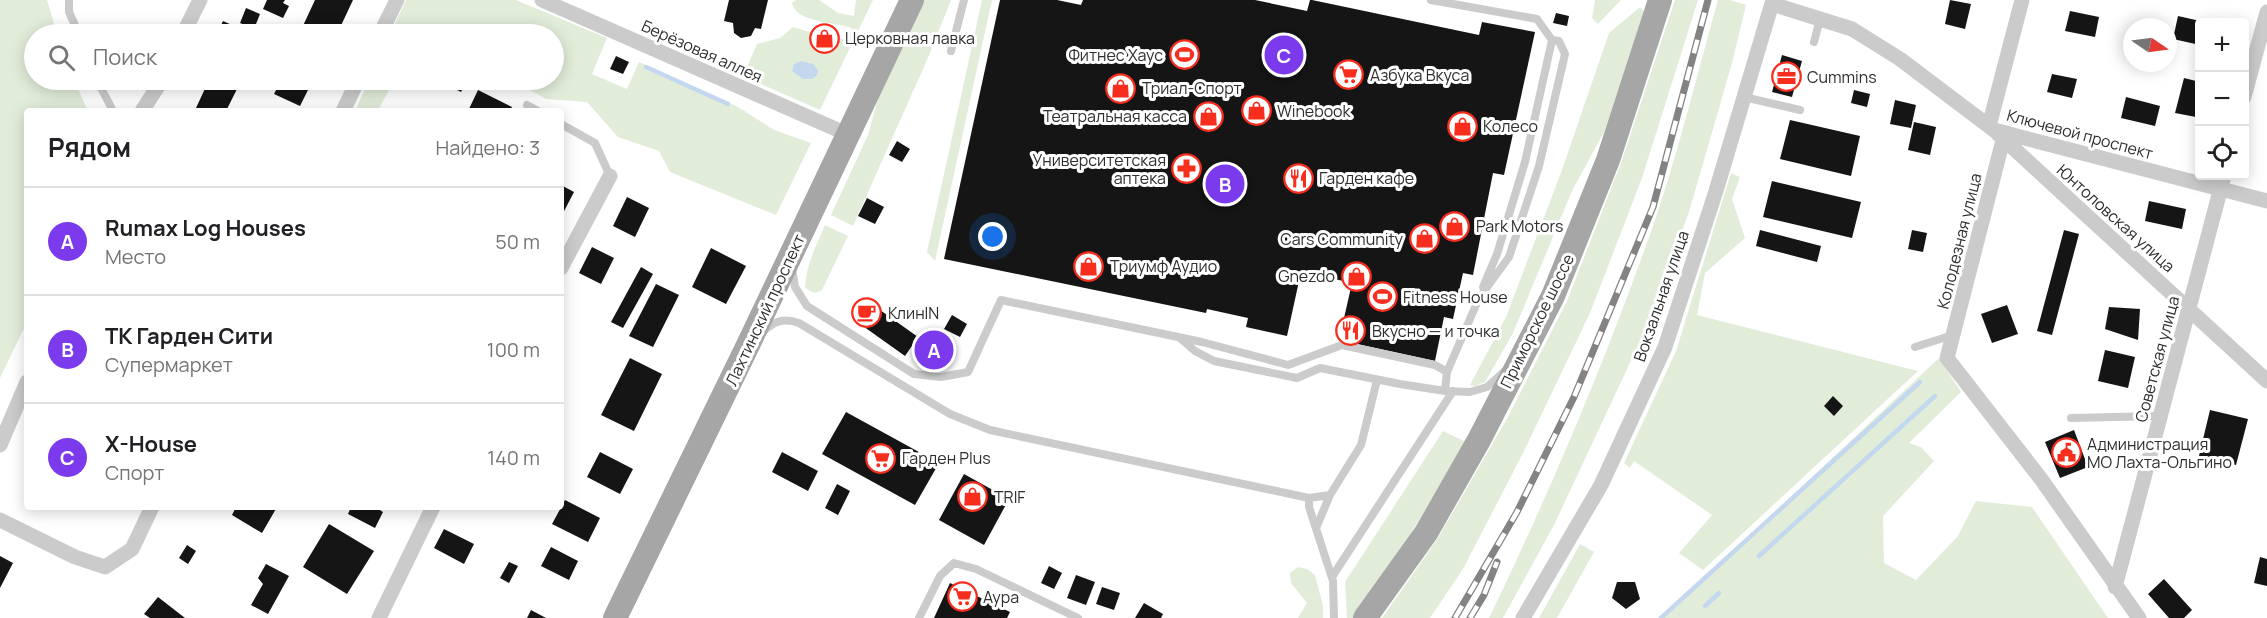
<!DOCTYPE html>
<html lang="ru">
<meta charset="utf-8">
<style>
body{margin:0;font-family:Manrope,sans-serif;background:#f2f2f2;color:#202124}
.controls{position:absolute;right:18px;top:18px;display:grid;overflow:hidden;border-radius:6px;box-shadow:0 3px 15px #0003}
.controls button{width:54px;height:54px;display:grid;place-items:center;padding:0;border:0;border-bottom:2px solid #e0e0e0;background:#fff;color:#202124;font:30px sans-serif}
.compass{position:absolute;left:2123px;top:18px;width:54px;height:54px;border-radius:50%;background:#fff;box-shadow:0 3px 15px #0003;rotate:103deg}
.you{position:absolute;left:993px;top:237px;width:21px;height:21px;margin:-15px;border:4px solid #fff;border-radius:50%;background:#1a73e8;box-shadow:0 0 0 9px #1a73e833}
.badge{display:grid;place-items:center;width:39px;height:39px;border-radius:50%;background:#7c3aed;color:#fff;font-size:20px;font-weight:700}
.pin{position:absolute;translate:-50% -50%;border:3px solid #fff;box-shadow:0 2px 6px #0006}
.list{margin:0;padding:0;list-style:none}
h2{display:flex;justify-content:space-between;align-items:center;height:78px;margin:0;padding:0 24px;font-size:26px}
h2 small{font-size:20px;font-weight:400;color:#757577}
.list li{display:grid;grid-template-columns:39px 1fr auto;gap:18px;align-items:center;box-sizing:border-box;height:108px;padding:0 24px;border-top:2px solid #e0e0e0}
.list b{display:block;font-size:22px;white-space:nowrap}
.list p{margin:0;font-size:20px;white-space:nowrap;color:#757577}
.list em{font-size:20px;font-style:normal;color:#757577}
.icon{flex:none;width:33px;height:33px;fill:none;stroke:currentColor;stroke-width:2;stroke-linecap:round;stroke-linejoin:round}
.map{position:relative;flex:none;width:2267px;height:618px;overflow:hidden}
.search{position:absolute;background:#fff;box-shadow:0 3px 15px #0003;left:24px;top:24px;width:540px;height:66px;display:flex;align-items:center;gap:15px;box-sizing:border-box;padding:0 21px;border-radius:33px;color:#757577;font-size:22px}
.panel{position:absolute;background:#fff;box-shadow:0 3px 15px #0003;left:24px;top:108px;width:540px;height:402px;border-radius:6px}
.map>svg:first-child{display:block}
.green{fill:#e1edd9}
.water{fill:#c3d8ef}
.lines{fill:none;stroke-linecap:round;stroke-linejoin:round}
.stream{stroke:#c3d8ef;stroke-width:4.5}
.building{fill:#151515}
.lane{stroke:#cbcbcb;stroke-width:8}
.street{stroke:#cbcbcb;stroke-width:15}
.primary{stroke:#a6a6a6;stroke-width:24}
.rail-casing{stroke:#838383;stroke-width:7}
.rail{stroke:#fff;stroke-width:4.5;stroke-dasharray:14;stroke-linecap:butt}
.labels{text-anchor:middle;stroke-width:6;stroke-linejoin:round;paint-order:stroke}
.poi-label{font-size:16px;fill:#2e2e2e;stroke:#fff;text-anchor:start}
.street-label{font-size:16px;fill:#2e2e2e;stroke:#fff}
</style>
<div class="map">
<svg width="2267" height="618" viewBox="0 0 2267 618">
<rect width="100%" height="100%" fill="#fff"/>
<!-- green -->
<path class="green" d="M0,0H47L57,34H34V80H74L88,111H27V322L0,378Z
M406,0H516L607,38L592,74L627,89L639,62L738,107L774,130L811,143L776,215L670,172L659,151L618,137L587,102L546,99L512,80H554V34H480L476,28L467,34H390Z
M796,0H819L838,13L854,16L856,0H873L820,110L743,76L757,44L780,38L793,27L835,40L848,38L852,28C836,22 796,23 792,3Z
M921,0H951L927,60L853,226L831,215L868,135L883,81Z
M982,0H992L935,261L927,252Z
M1595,0H1621L1598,24L1592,18Z
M1675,0H1698L1642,178L1590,313L1524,451L1463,569L1430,618H1382L1436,541L1508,417L1567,301L1621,163Z
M1718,0H1730L1746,5L1732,63L1689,212L1642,337L1555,523L1503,618H1489C1551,490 1607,357 1654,223C1679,150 1697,74 1718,0Z
M1640,7L1645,13L1604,132L1572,191L1513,333L1485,382L1475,386L1470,385L1506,317L1562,170L1609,33Z
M369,80H394L378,111H355Z
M1731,173L1740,177L1732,199L1745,238L1705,273L1697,315L1918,371L1703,570L1679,553L1712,515L1634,461L1630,468L1624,463L1676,351Z
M825,225L848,236L822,290C815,294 811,293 805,287C806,265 816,246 825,225Z
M1939,358L1961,392L1909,443L1921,447L1934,461L1883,516L1884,563L1916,580L1958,536L1976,501L2032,507L2108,618H1662Z
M1443,431L1468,443L1357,618H1347L1345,582Z
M1580,544L1594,552L1557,618H1539Z
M1298,567L1307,569L1315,575L1323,606V618H1298L1307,603L1291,583L1290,573Z"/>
<!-- water -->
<path class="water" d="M801,61L813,64L818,70L817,75L812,79H803L792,71L794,64Z"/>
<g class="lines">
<!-- stream -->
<path class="stream" d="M646,67L728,104
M1759,556L1935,396
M1705,606L1719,593
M1661,618L1920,382"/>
</g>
<!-- building -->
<path class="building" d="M267,0H285L283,3L289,6L283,18L263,9Z
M315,0H353L337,34H311L301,30Z
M729,0H768L761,29L755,28L751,36L741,38L734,33L733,23L724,21Z
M1000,0H1057L1081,5L1083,0H1255L1307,11L1310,0H1312L1479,35L1482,22L1535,32L1504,175L1493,173L1473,275L1463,273L1453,319L1444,317L1435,361L1339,340L1352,283L1317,275L1301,272L1287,336L1246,327L1248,318L1207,309L1206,313L944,259Z
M1950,0L1971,4L1965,29L1945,24Z
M246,8L260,14L254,29L240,23Z
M2070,11L2099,17L2095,37L2065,31Z
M1556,13L1569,16L1567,26L1553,23Z
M2178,16L2200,21V45L2173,39Z
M223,21L252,34H217Z
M1782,55L1802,61L1792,97L1772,92Z
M616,56L629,62L623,74L610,69Z
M2052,74L2077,79L2072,98L2047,92Z
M2184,78L2200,82V101L2196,117L2175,113Z
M209,80H227L239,85L226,111H203L196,108Z
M281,80H313L300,106L274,94Z
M452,80H467L461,92L449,86Z
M478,90L512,107L510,111H468Z
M1854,90L1870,94L1867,107L1851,103Z
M2126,97L2160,106L2155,126L2121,118Z
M1895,100L1916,105L1911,128L1890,124Z
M1790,120L1860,136L1851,176L1780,159Z
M1914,122L1936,127L1930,155L1908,150Z
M897,141L910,149L902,162L889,155Z
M1772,181L1861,202L1852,238L1763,217Z
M561,185L574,192L561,217Z
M627,197L649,208L635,237L613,226Z
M867,198L884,207L875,224L858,216Z
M2149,201L2186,209L2182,229L2145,221Z
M1760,230L1821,246L1817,262L1756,246Z
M1912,230L1927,233L1923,252L1908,249Z
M2064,230L2079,234L2052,335L2037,331Z
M592,247L614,258L601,284L579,273Z
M711,248L746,266L726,304L692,287Z
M641,267L653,274L623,328L611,322Z
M656,284L679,295L653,347L629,336Z
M866,300L918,337L905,356L853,319Z
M2007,305L2018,334L1992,343L1981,314Z
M2109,307L2140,309L2138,340L2105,329Z
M952,315L967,324L960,337L944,329Z
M930,334L950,347L937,366L918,353Z
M2105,350L2135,357L2128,388L2098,381Z
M630,358L662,374L634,431L601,415Z
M1833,396L1843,406L1834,416L1824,406Z
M2210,410L2248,419L2236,465L2199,456Z
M846,412L939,463L915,505L822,454Z
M2074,430L2088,467L2060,478L2045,442Z
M600,452L633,469L620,494L587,477Z
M782,452L818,471L808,491L772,472Z
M964,474L1009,499L984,545L939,520Z
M837,484L850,491L838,515L825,508Z
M565,500L600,518L588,542L552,524Z
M236,507H277L262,533L232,515Z
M351,507H375L383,512L375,528L348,514Z
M329,524L374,551L347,594L303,567Z
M444,529L474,544L464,564L434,548Z
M187,545L196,551L188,564L179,558Z
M551,547L578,561L569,580L541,566Z
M0,556L13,563L0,588Z
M2260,557L2267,559V586L2254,583Z
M509,562L518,566L509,583L500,578Z
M266,564L289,576L268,614L251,605L263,584L258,578Z
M1049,566L1062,573L1054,589L1041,583Z
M1076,575L1095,582L1086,605L1067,598Z
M2164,579L2192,610L2184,618H2169L2148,594Z
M1617,582H1635L1640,599L1626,609L1612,598Z
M950,583L1010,612L1007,618H934Z
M1102,587L1120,593L1114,610L1096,604Z
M158,597L185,618H150L144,614Z
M1144,603L1163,614L1161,618H1135Z
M531,610L546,618H527Z"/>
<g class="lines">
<!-- lane -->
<path class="lane" d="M69,0V12L79,34
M1431,0L1537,19L1552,40L1559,41L1565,54L1539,166L1509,257L1477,301
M1814,42L1820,19
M951,51L964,0
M97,80L113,111
M1744,97L1800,110
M527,105L538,111
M561,124L595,143L610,176
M792,269L795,287L807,306L914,374L941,377L968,372L1001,300L1202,342L1288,365L1342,345L1435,365L1447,372
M1483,287L1497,254L1525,162L1552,40
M765,330C776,320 786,318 799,323L950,414L990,430L1309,498L1330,495L1361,445L1377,380
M1180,338L1195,351L1214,361L1297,378L1320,368L1400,384L1445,391L1470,392L1487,387L1505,371
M1915,347L1953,335
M1445,391L1447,372L1479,298
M2071,418L2160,416
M1309,498V507L1333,581L1334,618
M1316,528L1330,495
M1332,577L1453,391
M919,618L940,576L954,563L976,569L1078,618"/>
<!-- street -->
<path class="street" d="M542,0L847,134
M1772,4L1852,29L1900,59L1994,130L2267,201
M183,34L200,0
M380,34L397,0
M2244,97L2267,12
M142,111L162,80
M343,111L358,80
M1989,126L2022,0
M2007,133L2003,140L1947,358L2041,479L2139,618
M1998,134L2267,381
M561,268L610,176
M0,445L27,382
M0,520L75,557L105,567L132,549L152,507
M2115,587L2224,176
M379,618L433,507
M1523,618L1601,485L1665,347L1716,191L1773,0"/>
<!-- primary -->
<path class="primary" d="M615,618L749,343L912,0
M1365,618L1426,533L1479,440L1553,296L1608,160L1660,0"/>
<defs>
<path id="rail" d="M1455,618L1517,512L1574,397L1653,207L1708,0
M1470,618L1484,595L1497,562"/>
</defs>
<!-- rail casing -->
<use href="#rail" class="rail-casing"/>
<!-- rail -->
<use href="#rail" class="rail"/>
</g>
<!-- icons -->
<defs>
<symbol id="shop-ring" viewBox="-11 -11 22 22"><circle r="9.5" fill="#fff" stroke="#f72d1e" stroke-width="1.5"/><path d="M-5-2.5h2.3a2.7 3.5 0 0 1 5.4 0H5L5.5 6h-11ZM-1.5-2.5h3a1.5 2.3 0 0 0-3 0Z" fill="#f72d1e"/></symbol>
<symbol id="stadium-ring" viewBox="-11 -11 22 22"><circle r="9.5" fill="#fff" stroke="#f72d1e" stroke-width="1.5"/><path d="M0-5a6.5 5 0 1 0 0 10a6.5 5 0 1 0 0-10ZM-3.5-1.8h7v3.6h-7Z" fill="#f72d1e"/></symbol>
<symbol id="supermarket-ring" viewBox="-11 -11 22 22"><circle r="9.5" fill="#fff" stroke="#f72d1e" stroke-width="1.5"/><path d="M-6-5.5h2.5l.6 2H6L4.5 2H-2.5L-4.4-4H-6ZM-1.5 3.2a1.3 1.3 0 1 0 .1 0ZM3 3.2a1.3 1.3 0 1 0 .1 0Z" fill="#f72d1e"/></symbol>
<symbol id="office-ring" viewBox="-11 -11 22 22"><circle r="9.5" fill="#fff" stroke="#f72d1e" stroke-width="1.5"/><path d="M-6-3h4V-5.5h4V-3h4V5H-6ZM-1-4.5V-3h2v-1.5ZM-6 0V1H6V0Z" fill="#f72d1e"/></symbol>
<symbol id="pharmacy-ring" viewBox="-11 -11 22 22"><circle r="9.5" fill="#fff" stroke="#f72d1e" stroke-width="1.5"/><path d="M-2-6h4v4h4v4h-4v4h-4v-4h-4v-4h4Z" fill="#f72d1e"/></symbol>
<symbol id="restaurant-ring" viewBox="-11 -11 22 22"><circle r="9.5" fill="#fff" stroke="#f72d1e" stroke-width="1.5"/><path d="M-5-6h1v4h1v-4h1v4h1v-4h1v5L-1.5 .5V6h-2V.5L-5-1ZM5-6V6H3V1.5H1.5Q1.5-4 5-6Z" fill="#f72d1e"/></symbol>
<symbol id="cafe-ring" viewBox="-11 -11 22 22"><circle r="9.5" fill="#fff" stroke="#f72d1e" stroke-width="1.5"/><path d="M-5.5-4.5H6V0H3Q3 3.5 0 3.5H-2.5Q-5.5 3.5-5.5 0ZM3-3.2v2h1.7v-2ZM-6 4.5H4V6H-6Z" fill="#f72d1e"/></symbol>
<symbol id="civic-ring" viewBox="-11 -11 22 22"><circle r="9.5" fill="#fff" stroke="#f72d1e" stroke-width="1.5"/><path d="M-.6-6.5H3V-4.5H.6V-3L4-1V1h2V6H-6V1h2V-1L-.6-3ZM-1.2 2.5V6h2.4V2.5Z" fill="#f72d1e"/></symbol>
</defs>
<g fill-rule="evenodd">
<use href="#shop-ring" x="808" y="22" width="33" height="33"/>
<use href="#stadium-ring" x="1168" y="38" width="33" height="33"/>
<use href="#supermarket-ring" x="1332" y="58" width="33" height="33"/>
<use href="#office-ring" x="1770" y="60" width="33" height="33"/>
<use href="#shop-ring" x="1104" y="72" width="33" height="33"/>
<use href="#shop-ring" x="1240" y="94" width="33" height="33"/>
<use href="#shop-ring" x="1192" y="100" width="33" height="33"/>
<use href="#shop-ring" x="1446" y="110" width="33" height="33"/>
<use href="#pharmacy-ring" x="1170" y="152" width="33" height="33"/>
<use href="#restaurant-ring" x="1282" y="162" width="33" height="33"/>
<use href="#shop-ring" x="1438" y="210" width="33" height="33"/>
<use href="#shop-ring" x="1408" y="222" width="33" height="33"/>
<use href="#shop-ring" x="1072" y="250" width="33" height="33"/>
<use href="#shop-ring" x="1340" y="260" width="33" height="33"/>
<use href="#stadium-ring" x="1366" y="280" width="33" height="33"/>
<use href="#cafe-ring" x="850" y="296" width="33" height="33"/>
<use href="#restaurant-ring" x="1334" y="314" width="33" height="33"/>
<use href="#civic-ring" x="2050" y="436" width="33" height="33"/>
<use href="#supermarket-ring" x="864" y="442" width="33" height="33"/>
<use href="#shop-ring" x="956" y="480" width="33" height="33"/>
<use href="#supermarket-ring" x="946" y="580" width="33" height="33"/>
</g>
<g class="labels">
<!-- poi labels -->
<g class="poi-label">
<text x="845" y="44">Церковная лавка</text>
<text x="1163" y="61" text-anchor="end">Фитнес Хаус</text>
<text x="1370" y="81">Азбука Вкуса</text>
<text x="1807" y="83">Cummins</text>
<text x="1142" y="94">Триал-Спорт</text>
<text x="1277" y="117">Winebook</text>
<text x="1187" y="122" text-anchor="end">Театральная касса</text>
<text x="1483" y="132">Колесо</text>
<text x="1166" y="166" text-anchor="end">Университетская<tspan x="1166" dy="18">аптека</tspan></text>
<text x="1319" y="184">Гарден кафе</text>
<text x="1476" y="232">Park Motors</text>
<text x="1403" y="245" text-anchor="end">Cars Community</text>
<text x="1110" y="272">Триумф Аудио</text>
<text x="1335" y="282" text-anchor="end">Gnezdo</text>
<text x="1403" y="303">Fitness House</text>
<text x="888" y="319">КлинIN</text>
<text x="1372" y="337">Вкусно — и точка</text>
<text x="2087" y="450">Администрация<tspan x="2087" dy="18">МО Лахта-Ольгино</tspan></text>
<text x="902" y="464">Гарден Plus</text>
<text x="994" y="503">TRIF</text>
<text x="983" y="603">Аура</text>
</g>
<!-- street labels -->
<g class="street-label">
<text transform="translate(702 51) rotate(24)" y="6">Берёзовая аллея</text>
<text transform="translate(2080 134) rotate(15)" y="6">Ключевой проспект</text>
<text transform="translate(2116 218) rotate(42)" y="6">Юнтоловская улица</text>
<text transform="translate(1959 241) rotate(-76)" y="6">Колодезная улица</text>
<text transform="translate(1661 296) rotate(-71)" y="6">Вокзальная улица</text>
<text transform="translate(765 310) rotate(-65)" y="6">Лахтинский проспект</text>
<text transform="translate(1537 321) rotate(-64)" y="6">Приморское шоссе</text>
<text transform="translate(2157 359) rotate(-75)" y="6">Советская улица</text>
</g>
</g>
</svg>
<div class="controls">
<button>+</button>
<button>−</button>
<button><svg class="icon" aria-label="locate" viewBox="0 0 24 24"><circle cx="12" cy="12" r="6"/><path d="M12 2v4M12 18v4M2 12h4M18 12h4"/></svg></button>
</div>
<svg class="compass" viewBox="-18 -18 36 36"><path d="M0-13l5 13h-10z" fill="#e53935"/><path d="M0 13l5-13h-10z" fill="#757577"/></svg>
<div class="you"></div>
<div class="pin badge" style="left:934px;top:350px">A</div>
<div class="pin badge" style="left:1225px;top:184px">B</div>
<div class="pin badge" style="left:1284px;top:55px">C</div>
<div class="search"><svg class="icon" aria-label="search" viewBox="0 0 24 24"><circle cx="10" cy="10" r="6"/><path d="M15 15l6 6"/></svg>Поиск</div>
<section class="panel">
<h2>Рядом<small>Найдено: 3</small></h2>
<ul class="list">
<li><span class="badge">A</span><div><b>Rumax Log Houses</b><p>Место</p></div><em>50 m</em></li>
<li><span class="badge">B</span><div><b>ТК Гарден Сити</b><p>Супермаркет</p></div><em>100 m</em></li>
<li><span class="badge">C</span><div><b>X-House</b><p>Спорт</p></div><em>140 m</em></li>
</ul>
</section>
</div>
